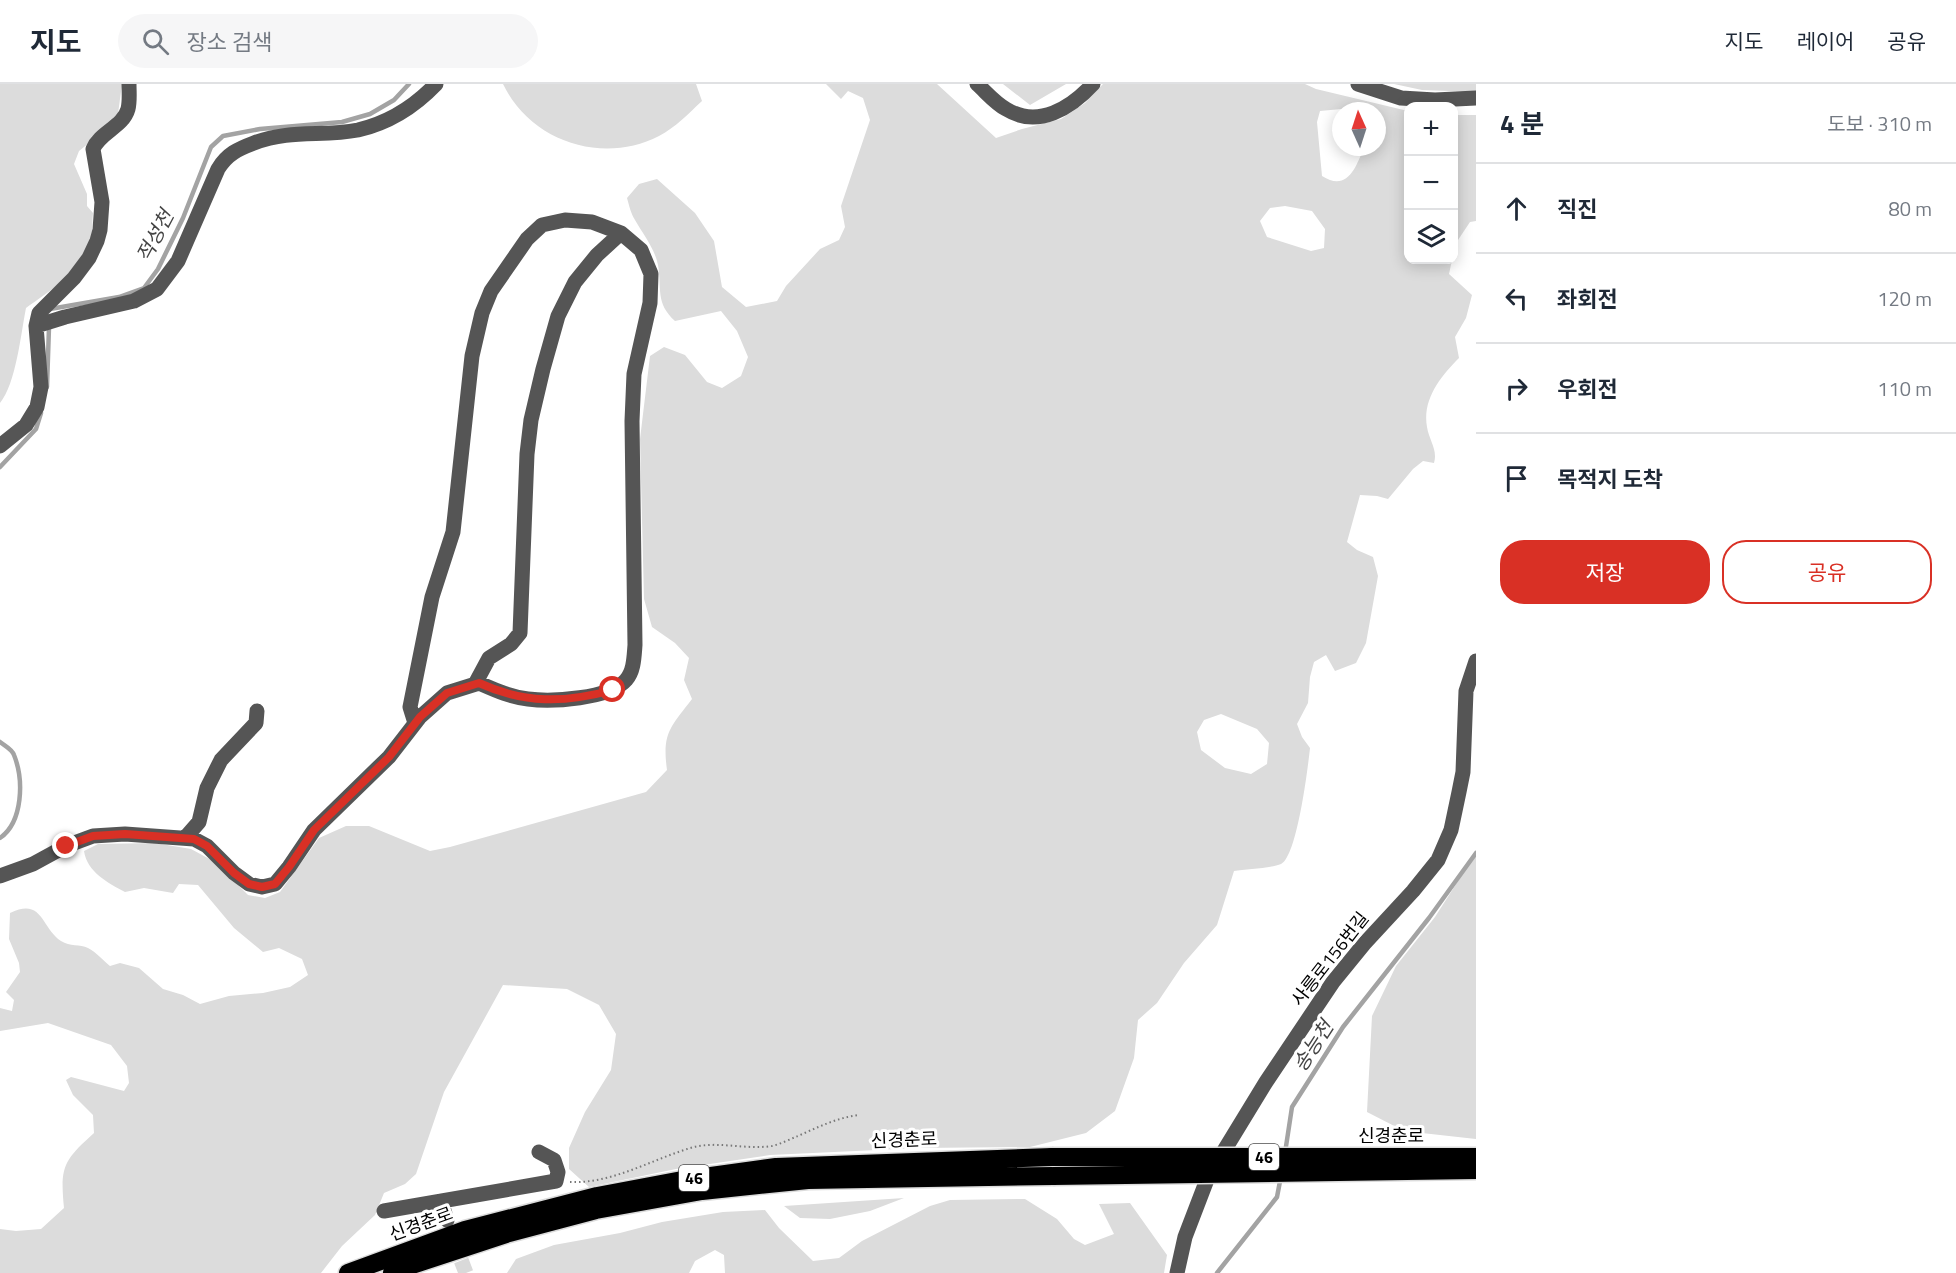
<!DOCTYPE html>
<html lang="ko">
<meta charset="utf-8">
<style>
body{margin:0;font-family:"Titillium Web","Noto Sans KR",sans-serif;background:#f6f6f7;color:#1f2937}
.controls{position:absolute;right:18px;top:18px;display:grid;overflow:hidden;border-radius:12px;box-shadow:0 3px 15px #0003}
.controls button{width:54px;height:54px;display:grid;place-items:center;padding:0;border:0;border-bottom:2px solid #e0e1e3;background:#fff;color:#1f2937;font:30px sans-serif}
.compass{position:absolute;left:1332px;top:18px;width:54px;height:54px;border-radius:50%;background:#fff;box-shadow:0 3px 15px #0003;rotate:357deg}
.stop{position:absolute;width:18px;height:18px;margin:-14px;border:4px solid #d93025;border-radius:50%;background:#fff}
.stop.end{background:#d93025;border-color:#fff;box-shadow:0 2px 6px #0008}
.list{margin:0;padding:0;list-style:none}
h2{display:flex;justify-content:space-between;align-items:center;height:78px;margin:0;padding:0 24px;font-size:26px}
h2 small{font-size:20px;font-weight:400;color:#747a83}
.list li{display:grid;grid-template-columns:39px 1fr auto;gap:18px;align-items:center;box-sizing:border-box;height:90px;padding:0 24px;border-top:2px solid #e0e1e3}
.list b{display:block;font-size:22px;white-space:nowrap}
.list em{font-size:20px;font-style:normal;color:#747a83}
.actions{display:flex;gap:12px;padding:18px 24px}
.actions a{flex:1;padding:14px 0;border:2px solid #d93025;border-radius:24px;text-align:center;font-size:21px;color:#d93025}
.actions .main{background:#d93025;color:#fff}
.icon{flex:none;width:33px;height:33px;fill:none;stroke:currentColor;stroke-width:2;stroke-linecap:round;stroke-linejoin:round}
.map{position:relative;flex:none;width:1476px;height:1189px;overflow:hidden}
header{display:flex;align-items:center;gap:36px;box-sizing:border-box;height:84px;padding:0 30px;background:#fff;border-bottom:2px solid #e0e1e3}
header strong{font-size:28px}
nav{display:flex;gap:33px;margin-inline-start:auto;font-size:21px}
.search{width:420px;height:54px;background:#f6f6f7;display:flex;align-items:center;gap:15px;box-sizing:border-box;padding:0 21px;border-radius:33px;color:#747a83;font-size:22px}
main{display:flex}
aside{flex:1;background:#fff}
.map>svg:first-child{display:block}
.green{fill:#dcdcdc;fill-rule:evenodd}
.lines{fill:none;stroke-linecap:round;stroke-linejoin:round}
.stream{stroke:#a3a3a3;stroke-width:4.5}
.minor-tunnel{stroke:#d9d9d9;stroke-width:15;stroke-dasharray:15 8;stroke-linecap:butt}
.highway-casing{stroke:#dbdbdb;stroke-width:21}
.path{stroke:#777;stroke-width:2;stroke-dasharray:1.5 3;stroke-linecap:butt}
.minor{stroke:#555;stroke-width:15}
.highway{stroke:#000;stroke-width:18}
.highway-bridge-casing{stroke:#dbdbdb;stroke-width:21;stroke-linecap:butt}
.highway-bridge{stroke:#000;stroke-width:18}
.route{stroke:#d93025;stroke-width:8}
.labels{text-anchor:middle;stroke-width:6;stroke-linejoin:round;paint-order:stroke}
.shield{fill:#fff;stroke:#4c4c4c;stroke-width:1.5}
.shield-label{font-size:16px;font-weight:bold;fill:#000}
.street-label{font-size:18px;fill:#000;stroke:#fff}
.water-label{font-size:20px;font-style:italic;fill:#444;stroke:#fff}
</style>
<header>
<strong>지도</strong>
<div class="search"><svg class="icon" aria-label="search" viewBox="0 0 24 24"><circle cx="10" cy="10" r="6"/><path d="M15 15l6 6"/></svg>장소 검색</div>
<nav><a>지도</a><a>레이어</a><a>공유</a></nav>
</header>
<main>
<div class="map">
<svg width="1476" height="1189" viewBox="0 0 1476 1189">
<rect width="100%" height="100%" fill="#fff"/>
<!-- green -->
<path class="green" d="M0,0H122L118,30L105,46L79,67L74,80L87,110V122L93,129C92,137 93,145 91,153C84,187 52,205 26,224C21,249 16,300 0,319Z
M503,0H696L702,17C688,30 676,43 659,52C603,81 531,58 503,0Z
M826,0H937L996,54L1022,45L1061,35L1085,19L1103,0H1305L1316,5L1408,27V176H1452L1449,190L1472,211L1466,234L1455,253L1459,274C1441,292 1422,315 1427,343C1429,356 1438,366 1434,379L1423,377L1413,385L1388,415L1377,412L1360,411L1347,458L1357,466L1373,473L1378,492L1366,559L1356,579L1335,587L1326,571L1314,578L1310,593L1308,619L1297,640L1302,653L1310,664C1308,683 1297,773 1281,780C1272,784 1246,785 1234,787L1217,841L1184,879L1157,919L1138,936L1134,974L1115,1027L1086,1049L1030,1063L920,1064L770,1071L676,1085L589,1103L569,1085V1064L585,1028L611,986L616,950L599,921L567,905L503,901L444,1008L416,1090L405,1100L384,1109L375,1131L342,1162L321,1189H0V1145L16,1147L41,1145L64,1124C60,1083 63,1077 94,1049L93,1031L73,1011L66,996L71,993L124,1007L129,999L127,982L111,961L48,939L0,947V924L12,927L14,916L6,908L20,888L19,879L9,855L10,829C43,813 41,844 61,857C70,863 80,860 88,864C96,868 104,877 110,882L120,879L139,884L163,905L183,911L200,920L229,912L263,909L290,903L308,891L302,875L279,864L263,868L234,844L198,801L179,800L173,809L144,804L125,808C108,799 87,788 84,767L98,760L155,759L191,765L215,778L248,811L265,814L280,808L319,754L346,742H369L430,767L450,763L646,708L667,686C662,649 670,644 692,615L684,596L689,574L675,559L652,543L644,515L640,355L650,272L664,263L685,271L707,298L722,304L741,292L748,273L737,247L721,227L675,237C655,219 662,204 658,181C655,165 643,150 635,136C631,130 629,121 627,114L639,100L657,95L695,129L714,157L722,203L746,223L777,217L786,202L820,165L839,156L845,143L841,122L870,36L863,14L848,7L841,15ZM1352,24L1361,27H1377V63H1364C1356,84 1347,108 1322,92L1317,38L1320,27ZM1285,122L1312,127L1325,145L1324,164L1311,167L1267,153L1260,137L1270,124ZM1221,630L1257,645L1269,659L1267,680L1251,690L1225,684L1201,666L1197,648L1204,636Z
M1003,0H1066L1030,21Z
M1394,0H1476V8L1422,6Z
M1454,31H1476V137L1470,138L1456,159L1454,170Z
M1476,769V1055L1404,1047L1367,1028L1372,932L1396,882L1435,833Z
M904,1114L870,1127L830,1135L800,1134L784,1122Z
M1025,1115L1057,1135L1074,1155L1085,1161L1114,1150L1099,1120L1130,1119L1167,1171L1164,1189H725L724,1171L715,1166L695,1177L689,1189H507L516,1175L554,1161L620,1149L662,1138L723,1128L765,1126L779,1144L813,1177L839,1174L862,1157L930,1122L950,1116Z"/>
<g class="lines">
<!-- stream -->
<path class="stream" d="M50,225L119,213L144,204L158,185L183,134L211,63L223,52L260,45L342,38L370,30L394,16L409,0
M47,303L49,243
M0,383L36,345L41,329
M0,658C5,662 12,665 14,671C24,696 23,738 0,754
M1285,1069L1292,1023L1343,943L1429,834L1476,769
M1217,1189L1277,1113L1281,1092"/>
<!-- minor-tunnel -->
<path class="minor-tunnel" d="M453,1155L466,1189"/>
<defs>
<path id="highway" d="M348,1189L465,1146L597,1112L682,1096L776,1083L1052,1073
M392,1189L409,1182L509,1149L596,1126L702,1107L808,1096L1053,1092"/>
</defs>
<!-- highway casing -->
<use href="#highway" class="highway-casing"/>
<!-- path -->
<path class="path" d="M570,1098C613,1100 654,1074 694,1063C719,1057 746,1066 772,1062C781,1060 790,1055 798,1052C818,1043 837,1034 858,1031"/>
<!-- minor -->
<path class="minor" d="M977,0C986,8 995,19 1006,25C1038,45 1071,24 1093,0
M1358,0L1401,14L1435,16L1476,14
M36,242L65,233L134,217L157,205L178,177L218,85C227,70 238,65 254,59C291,45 322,53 358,46C388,39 415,22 436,0
M0,362L26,341L37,323L41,303L36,242L39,229L74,194L89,174L97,157L100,146L102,118L93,65C100,48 123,43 128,25C130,17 129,8 129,0
M475,600L489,574L511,560L520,549L527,370L531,336L543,285L558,232L575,198L597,171L621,149
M185,754L199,738L207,704L221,676L256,639L257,627
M0,792L33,780L66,762L93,752L125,750L194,755L207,762L234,789L249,800L262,803L275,800L289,783L314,746L389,673L420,633L447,609L479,599C495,606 510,613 528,615C551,618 610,615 626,596C634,587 634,573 635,561L632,337L634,290L650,219L651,190L641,166L621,149L592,138L565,136L542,141L527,155L491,207L482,229L472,272L453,448L432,513L410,623L415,639
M441,1117L447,1136
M384,1127L556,1097L558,1088L554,1076L539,1068
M1177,1189L1185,1153L1208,1093L1266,998L1333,898L1364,860L1413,807L1438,776L1451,746L1459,708L1463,688L1466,607L1476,577"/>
<!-- highway -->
<use href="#highway" class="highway"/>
<defs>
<path id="highway-bridge" d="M1052,1073H1476
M1053,1092L1476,1086"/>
</defs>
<!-- highway-bridge casing -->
<use href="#highway-bridge" class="highway-bridge-casing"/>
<!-- highway-bridge -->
<use href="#highway-bridge" class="highway-bridge"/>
</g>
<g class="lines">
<!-- route -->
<path class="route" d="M66,762L93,752L125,750L194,755L207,762L234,789L249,800L262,803L275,800L289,783L314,746L389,673L420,633L447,609L479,599C525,620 565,619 613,606"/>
</g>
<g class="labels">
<!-- shield labels -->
<g class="shield">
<rect x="1249" y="1060" width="30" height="26" rx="4.5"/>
<rect x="679" y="1081" width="30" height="26" rx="4.5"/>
</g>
<g class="shield-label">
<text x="1264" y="1079">46</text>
<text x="694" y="1100">46</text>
</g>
<!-- street labels -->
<g class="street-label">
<text transform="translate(1330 875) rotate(-52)" y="6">사릉로156번길</text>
<text x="1391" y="1058">신경춘로</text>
<text transform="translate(904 1056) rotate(-2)" y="6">신경춘로</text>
<text transform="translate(421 1140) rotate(-20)" y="6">신경춘로</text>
</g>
<!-- water labels -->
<g class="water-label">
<text transform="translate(155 152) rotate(-62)" y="7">적성천</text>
<text transform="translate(1313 962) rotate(-57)" y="7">송능천</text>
</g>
</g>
</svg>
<div class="controls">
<button>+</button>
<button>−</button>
<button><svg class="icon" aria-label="layers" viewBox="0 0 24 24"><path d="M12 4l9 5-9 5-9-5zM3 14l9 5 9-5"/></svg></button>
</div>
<svg class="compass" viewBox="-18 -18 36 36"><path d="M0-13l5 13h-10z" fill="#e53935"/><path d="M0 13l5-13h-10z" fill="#747a83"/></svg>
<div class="stop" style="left:613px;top:606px"></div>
<div class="stop end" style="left:66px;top:762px"></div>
</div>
<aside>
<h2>4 분<small>도보 · 310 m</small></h2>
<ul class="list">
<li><svg class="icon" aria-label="ahead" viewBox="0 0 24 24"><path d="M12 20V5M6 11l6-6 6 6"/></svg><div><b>직진</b></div><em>80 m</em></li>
<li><svg class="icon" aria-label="left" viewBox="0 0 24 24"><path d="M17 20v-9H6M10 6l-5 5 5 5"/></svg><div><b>좌회전</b></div><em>120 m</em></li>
<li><svg class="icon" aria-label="right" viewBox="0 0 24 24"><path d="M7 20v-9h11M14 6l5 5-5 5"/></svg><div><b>우회전</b></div><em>110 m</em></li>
<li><svg class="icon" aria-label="arrive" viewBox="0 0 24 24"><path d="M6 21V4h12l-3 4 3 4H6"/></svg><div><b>목적지 도착</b></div></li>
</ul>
<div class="actions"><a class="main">저장</a><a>공유</a></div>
</aside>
</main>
